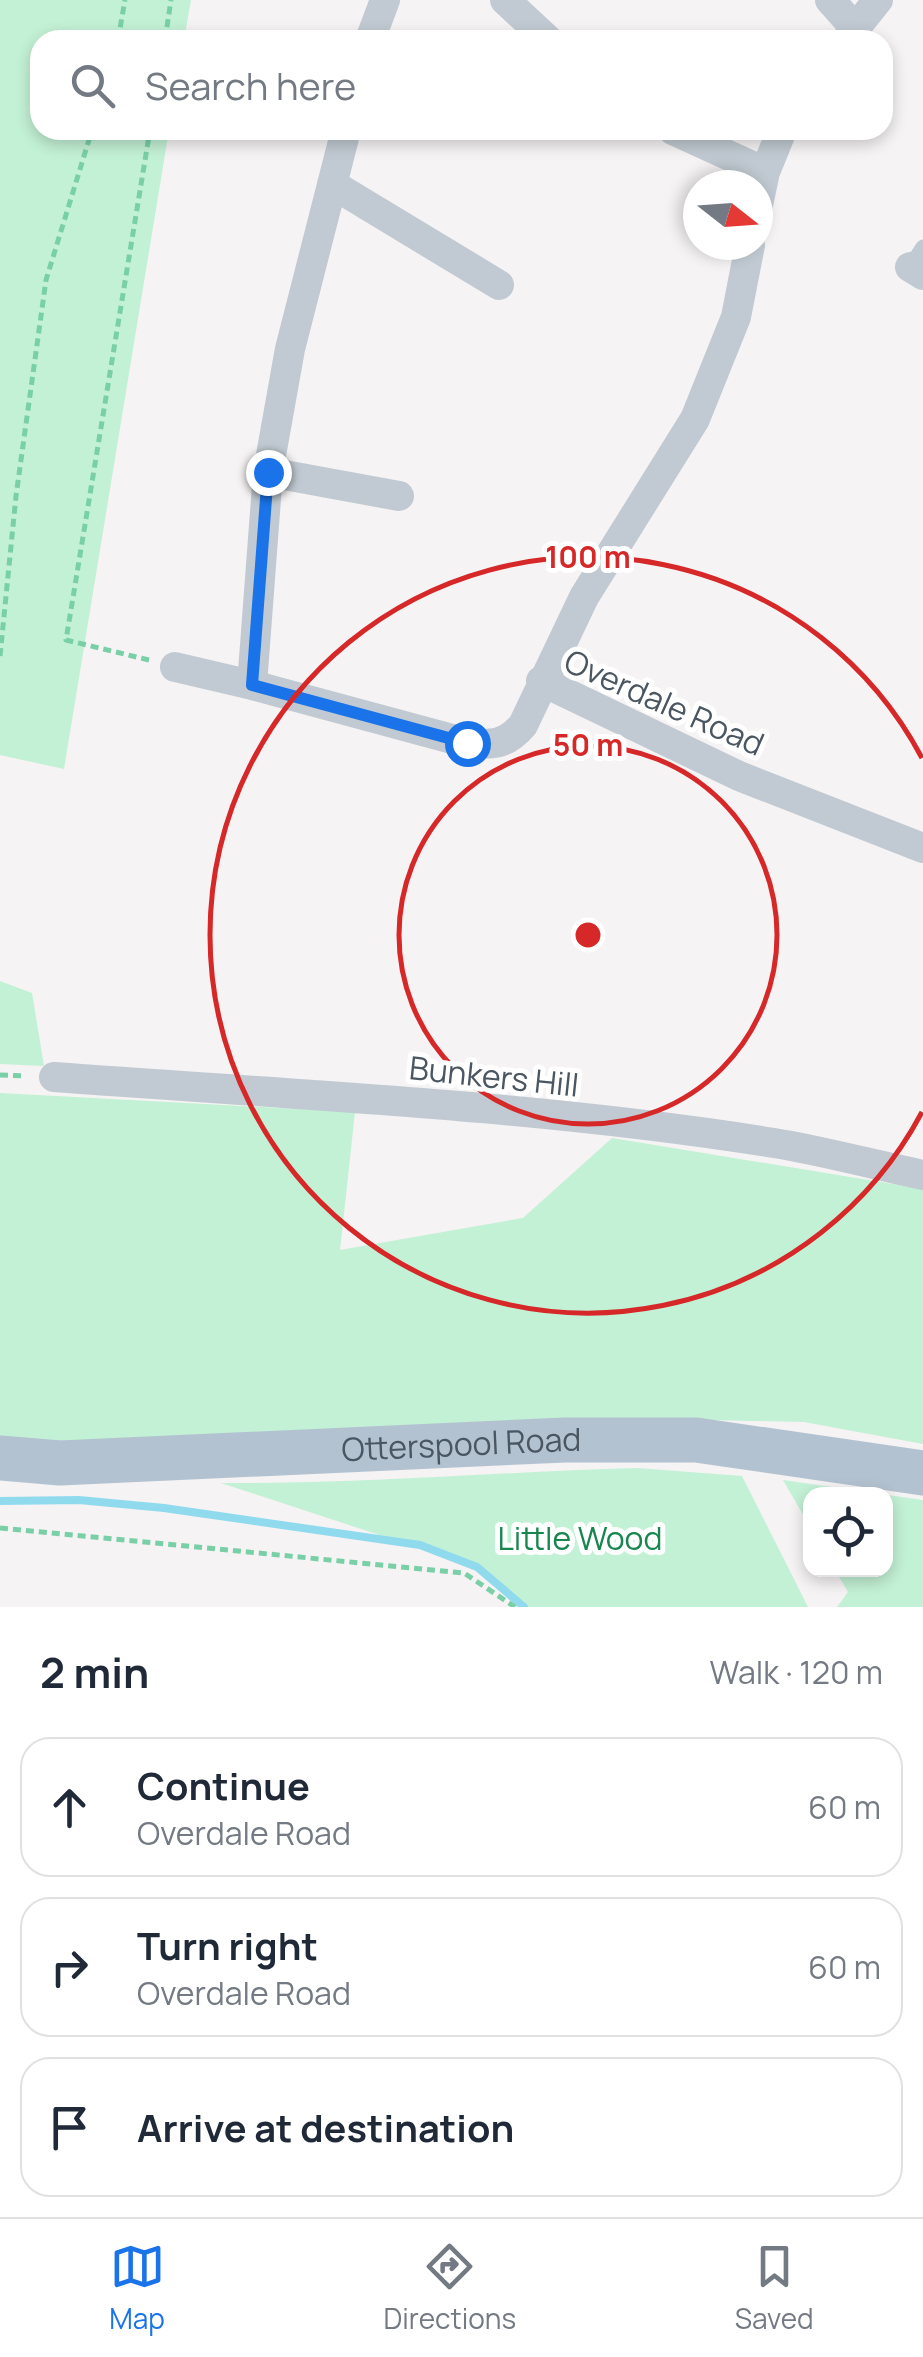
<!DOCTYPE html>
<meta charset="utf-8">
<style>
body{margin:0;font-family:Manrope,sans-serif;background:#f6f6f7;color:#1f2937}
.controls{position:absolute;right:30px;bottom:30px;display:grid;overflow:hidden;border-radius:20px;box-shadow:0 5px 15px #0003}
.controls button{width:90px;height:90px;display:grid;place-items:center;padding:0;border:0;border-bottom:2px solid #e0e1e3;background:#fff;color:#1f2937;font:50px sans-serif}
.compass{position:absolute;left:683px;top:170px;width:90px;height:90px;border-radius:50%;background:#fff;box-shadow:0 5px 15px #0003;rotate:107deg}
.stop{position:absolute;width:30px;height:30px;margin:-22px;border:8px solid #1a73e8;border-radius:50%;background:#fff}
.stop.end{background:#1a73e8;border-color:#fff;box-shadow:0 2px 10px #0008}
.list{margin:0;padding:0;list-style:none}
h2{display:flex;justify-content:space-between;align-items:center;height:130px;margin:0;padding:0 40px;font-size:42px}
h2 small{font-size:32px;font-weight:400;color:#747a83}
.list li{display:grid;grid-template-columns:65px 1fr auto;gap:30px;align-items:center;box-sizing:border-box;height:140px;margin:0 20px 20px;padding:0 20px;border:2px solid #e0e1e3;border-radius:30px}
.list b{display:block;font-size:38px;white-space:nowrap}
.list p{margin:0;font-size:32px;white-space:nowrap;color:#747a83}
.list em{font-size:32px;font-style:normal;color:#747a83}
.icon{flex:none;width:55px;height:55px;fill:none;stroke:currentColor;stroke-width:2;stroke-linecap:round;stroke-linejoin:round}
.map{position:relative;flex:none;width:923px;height:1607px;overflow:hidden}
.search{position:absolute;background:#fff;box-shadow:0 5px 15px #0003;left:30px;right:30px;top:30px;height:110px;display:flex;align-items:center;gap:25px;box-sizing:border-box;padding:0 35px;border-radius:30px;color:#747a83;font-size:38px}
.sheet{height:610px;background:#fff}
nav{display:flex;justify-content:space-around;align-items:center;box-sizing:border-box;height:140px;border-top:2px solid #e0e1e3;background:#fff;font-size:28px;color:#747a83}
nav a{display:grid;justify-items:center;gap:5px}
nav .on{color:#1a73e8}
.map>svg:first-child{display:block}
.green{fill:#c3f1d5}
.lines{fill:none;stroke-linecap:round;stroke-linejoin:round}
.stream{stroke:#90daee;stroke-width:8}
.path{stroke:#7ad0a6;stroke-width:5;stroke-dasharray:8 5;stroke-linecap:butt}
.lane{stroke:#c1cad2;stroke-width:15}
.street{stroke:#c1cad2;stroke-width:30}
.primary{stroke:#b3c2d1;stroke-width:45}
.route{stroke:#1a73e8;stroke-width:12}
.ring{fill:none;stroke:#d62828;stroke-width:5}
.labels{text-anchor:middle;stroke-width:10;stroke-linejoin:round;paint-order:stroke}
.street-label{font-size:32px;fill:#4a5661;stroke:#fff}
.park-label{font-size:32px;fill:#17864f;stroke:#fff}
.centre{fill:#d62828;stroke:#fff;stroke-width:5}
.ring-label{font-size:30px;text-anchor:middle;font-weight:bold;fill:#d62828;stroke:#fff;stroke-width:10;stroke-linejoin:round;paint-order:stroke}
</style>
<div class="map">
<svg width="923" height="1607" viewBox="0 0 923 1607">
<rect width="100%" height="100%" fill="#f5f3f3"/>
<!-- green -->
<path class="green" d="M0,0H191L184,40H40V130H169L64,769L0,755Z
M0,981L32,993L44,1066L0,1064Z
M0,1093L355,1112L340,1250L523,1218L612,1138L923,1189V1444L804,1422L616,1418L94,1447L0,1441Z
M637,1468L742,1476L808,1607H524L477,1567L221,1483C360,1484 498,1472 637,1468Z
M783,1480L923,1500V1607H837L848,1592L835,1570H886V1494H810V1527Z"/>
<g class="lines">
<!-- stream -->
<path class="stream" d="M0,1501L79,1500L164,1508L420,1545L477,1567L524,1607"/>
<!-- path -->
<path class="path" d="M118,40L125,0
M165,40L171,0
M0,656L16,496L46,280L92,130
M149,660L66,640L150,130
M0,1075L26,1076
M0,1528L464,1573L515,1607"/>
<!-- lane -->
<path class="lane" d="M910,267L923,247"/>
<!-- street -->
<path class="street" d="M505,0L548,40
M830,0L855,28
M370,40L385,0
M846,40L878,0
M346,130L290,349L268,472L252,685L467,743C493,745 506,745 523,725L584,597L695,419L736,317L750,245
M673,130L765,172
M332,184L499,285
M758,205L765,172L782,130
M910,267L923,275
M268,472L399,496
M175,667L252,685
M541,681L739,776L923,848
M54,1077C294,1095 537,1105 774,1143C824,1151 874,1165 923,1175"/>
<!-- primary -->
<path class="primary" id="s1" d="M0,1458L60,1463L565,1440H696L923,1473"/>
</g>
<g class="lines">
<!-- route -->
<path class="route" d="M268,472L252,685L467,743"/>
</g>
<!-- distance rings -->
<g class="ring">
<circle cx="588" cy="935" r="189"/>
<path d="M922 1112A378 378 0 1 1 922 758"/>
</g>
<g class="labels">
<!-- street labels -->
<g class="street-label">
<text transform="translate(664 703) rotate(24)" y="11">Overdale Road</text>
<text transform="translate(494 1077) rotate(6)" y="11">Bunkers Hill</text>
<text dy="11" stroke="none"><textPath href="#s1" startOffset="462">Otterspool Road</textPath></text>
</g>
<!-- park labels -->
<g class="park-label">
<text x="580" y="1550">Little Wood</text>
</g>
</g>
<circle cx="588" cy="935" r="15" class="centre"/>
<g class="ring-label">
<text x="588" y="568">100 m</text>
<text x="588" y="756">50 m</text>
</g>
</svg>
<div class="controls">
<button><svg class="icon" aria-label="locate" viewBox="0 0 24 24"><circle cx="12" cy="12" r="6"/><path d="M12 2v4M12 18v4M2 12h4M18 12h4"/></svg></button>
</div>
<svg class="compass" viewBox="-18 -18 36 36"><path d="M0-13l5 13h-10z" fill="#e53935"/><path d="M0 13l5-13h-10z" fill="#747a83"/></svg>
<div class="stop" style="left:467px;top:743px"></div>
<div class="stop end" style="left:268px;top:472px"></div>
<div class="search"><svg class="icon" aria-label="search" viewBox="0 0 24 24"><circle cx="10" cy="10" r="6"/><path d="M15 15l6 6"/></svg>Search here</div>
</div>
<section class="sheet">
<h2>2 min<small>Walk · 120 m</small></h2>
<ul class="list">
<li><svg class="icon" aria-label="ahead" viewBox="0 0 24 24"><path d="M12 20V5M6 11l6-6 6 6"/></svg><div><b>Continue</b><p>Overdale Road</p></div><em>60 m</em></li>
<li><svg class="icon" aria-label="right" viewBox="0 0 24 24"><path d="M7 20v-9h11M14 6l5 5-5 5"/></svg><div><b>Turn right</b><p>Overdale Road</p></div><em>60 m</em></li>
<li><svg class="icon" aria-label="arrive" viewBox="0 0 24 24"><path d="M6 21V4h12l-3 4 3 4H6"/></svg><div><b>Arrive at destination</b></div></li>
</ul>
</section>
<nav>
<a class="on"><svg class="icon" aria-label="map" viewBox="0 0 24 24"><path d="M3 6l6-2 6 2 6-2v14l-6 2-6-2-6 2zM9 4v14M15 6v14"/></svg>Map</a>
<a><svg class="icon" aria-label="directions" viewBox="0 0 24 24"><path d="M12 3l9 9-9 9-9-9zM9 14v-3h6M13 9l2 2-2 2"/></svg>Directions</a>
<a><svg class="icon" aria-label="saved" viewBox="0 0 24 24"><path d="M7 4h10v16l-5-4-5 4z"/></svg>Saved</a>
</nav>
